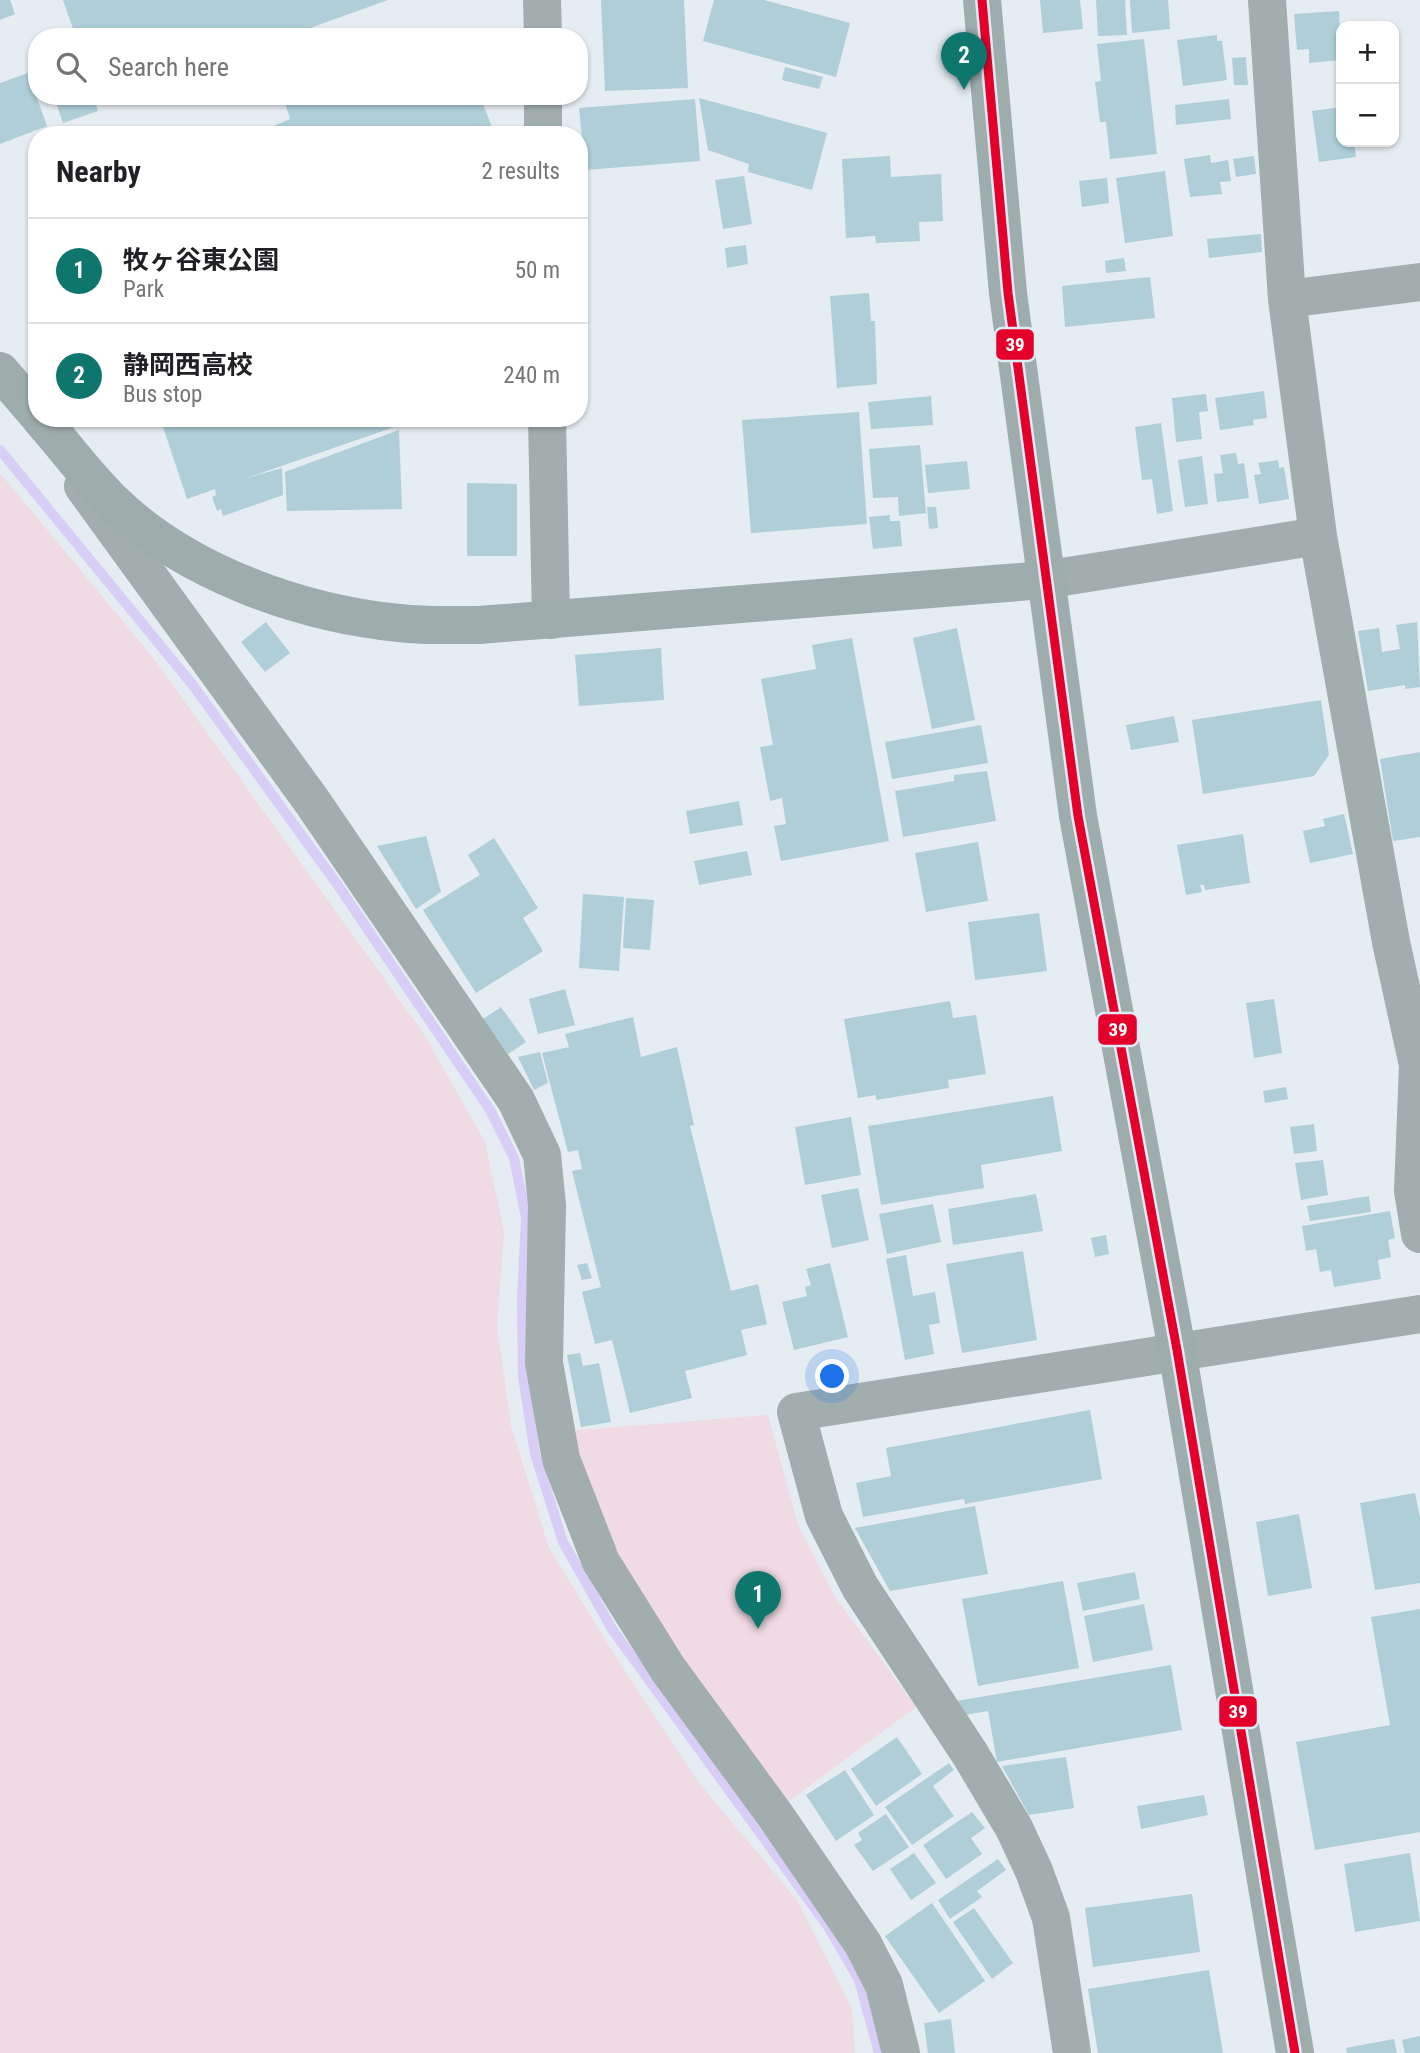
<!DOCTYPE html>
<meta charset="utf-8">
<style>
body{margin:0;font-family:"Roboto Condensed","Noto Sans JP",sans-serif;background:#f6f6f6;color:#202124}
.controls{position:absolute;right:21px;top:21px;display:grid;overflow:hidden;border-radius:14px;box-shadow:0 2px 5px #0004}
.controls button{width:63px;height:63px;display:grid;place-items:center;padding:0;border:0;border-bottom:2px solid #e0e0e0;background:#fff;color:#202124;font:35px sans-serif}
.you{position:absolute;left:833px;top:1377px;width:24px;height:24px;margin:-18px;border:5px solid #fff;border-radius:50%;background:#1a73e8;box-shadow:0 0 0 10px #1a73e833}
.badge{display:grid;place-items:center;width:46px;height:46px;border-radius:50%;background:#0f766e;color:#fff;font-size:23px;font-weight:700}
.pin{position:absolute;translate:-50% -58px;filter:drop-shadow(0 2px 4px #0008)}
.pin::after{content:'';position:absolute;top:37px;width:24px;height:21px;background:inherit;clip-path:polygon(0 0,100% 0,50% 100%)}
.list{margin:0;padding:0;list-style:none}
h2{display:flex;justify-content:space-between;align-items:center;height:91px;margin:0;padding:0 28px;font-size:30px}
h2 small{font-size:23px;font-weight:400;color:#757577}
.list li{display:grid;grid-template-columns:46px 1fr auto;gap:21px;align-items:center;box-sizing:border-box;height:105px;padding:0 28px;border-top:2px solid #e0e0e0}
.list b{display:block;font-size:26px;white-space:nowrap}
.list p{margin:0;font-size:23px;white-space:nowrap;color:#757577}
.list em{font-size:23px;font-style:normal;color:#757577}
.icon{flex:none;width:38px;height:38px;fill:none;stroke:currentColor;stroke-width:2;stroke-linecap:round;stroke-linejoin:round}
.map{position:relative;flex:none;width:1420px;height:2053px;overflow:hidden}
.search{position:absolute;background:#fff;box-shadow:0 2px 5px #0004;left:28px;top:28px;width:560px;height:77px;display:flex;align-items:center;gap:18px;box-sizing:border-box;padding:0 24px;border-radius:28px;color:#757577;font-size:26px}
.panel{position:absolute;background:#fff;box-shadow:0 2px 5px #0004;left:28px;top:126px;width:560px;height:301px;border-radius:28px}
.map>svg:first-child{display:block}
.green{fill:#f0dae3}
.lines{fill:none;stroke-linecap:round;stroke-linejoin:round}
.stream{stroke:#d8cdf6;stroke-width:10}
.building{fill:#afced8}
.street{stroke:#a1aead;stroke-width:38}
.secondary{stroke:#9facac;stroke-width:38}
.bus-1-casing{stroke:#dfedf8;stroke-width:14}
.bus-1{stroke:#e4002b;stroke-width:9}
.line-badge{stroke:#dfedf8;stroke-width:2.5}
.badge-label{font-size:19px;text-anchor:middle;font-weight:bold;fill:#fff}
</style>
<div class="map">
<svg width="1420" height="2053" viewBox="0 0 1420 2053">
<rect width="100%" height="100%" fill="#e5ecf2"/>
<!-- green -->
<path class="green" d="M0,473L154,659L424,1034L485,1142L504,1232L497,1326L511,1426L549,1548L621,1665L699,1783L797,1900L852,2009L855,2053H0Z
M768,1415L798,1525L835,1597L916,1707L781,1807L613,1559L568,1431Z"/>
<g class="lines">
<!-- stream -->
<path class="stream" d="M0,450L192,684L337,884L490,1110L514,1158L526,1218L522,1299L523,1376L535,1454L563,1542L612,1629L829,1928L859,1980L879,2053"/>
</g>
<!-- building -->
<path class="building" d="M0,0H10L15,14L0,20Z
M63,0H388L285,37H76Z
M601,0H684L688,88L605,91Z
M714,0H764L850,23L836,77L703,41Z
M1040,0H1080L1083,29L1043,33Z
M1096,0H1125L1127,35L1098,36Z
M1130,0H1168L1170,29L1132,33Z
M1339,11L1341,60L1309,63V49L1297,50L1294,14Z
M1217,35V41H1222L1227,80L1183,86L1177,40Z
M1144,39L1157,154L1110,159L1106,122H1100L1095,82L1101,81L1097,44Z
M1246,57L1248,85H1234L1232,58Z
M785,67L823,77L819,89L782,80Z
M28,73L47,126L0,144V83Z
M54,96H93L98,111L63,123Z
M97,96H116V97L99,103Z
M303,96H480L495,135H252L290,119L285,103Z
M699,98L827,133L812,190L748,172L749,164L708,150Z
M695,99L700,161L585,170L579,108Z
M1229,99L1231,119L1176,125L1175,105Z
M1341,107V142H1354L1356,157L1319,162L1312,111Z
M1210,155L1211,163L1228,160L1231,181L1220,182L1222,194L1190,197L1184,159Z
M890,156L891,177L941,174L943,221L919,222L920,241L876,243L875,236L846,238L842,159Z
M1254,156L1256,174L1236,177L1233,159Z
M1165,171L1173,236L1125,243L1116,178Z
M744,176L752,224L723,229L715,180Z
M1107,178L1109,203L1082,207L1079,181Z
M1261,234L1262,252L1209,258L1207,239Z
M746,245L748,264L727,268L725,248Z
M1124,258L1126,271L1106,273L1105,261Z
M1150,277L1155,318L1065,327L1062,286Z
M869,293L871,321H875L877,384L837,388L830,296Z
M1264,391L1267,418L1253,420L1254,425L1220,430L1215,398Z
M1206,394L1208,411L1199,412L1202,439L1176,442L1172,398Z
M931,396L933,425L871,429L868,402Z
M859,412L867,524L751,533L742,420Z
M160,418H398L400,425L244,479L282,468L283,495L223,516L221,509L217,511L212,497L216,495L215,489L187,499Z
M1161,423L1173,511L1157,514L1152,479L1142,480L1135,427Z
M399,430L402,509L287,511L285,472Z
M920,445L926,513L899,516L898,497L873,498L869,449Z
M1236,453L1238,464L1244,463L1249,498L1217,502L1214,474L1223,473L1220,455Z
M1202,456L1208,504L1185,507L1178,460Z
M1278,460L1279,468L1284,467L1289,499L1259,504L1254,475L1261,474L1258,463Z
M967,461L970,489L928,493L925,465Z
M467,483L517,484V556H467Z
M927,507H936L938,528L929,529Z
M890,515V521H900L902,546L873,549L869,517Z
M266,622L290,653L265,672L241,642Z
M1417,622L1420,687L1405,689V685L1368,691L1358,631L1379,628L1382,652L1400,649L1396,625Z
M957,628L975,720L932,729L913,638Z
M852,638L889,841L781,861L774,826L786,824L782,798L770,801L760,747L773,745L761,679L816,669L812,645Z
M661,648L664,700L579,706L575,655Z
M1321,700L1329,755L1314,776L1203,794L1192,720Z
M1174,716L1179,742L1131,750L1126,725Z
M981,725L988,763L892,779L885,742Z
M1420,752V837L1393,841L1380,759Z
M987,771L996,821L903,837L895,791L954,781V775Z
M739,801L743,825L690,834L686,811Z
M1344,814L1353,854L1310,863L1303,831L1325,826L1323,819Z
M1243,834L1250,883L1205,890L1204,885H1200L1202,892L1186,895L1177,845Z
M426,836L441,892L416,909L377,846Z
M494,838L538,908L523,918L543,951L476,993L423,910L480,875L468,855Z
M978,842L988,901L926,912L915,853Z
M747,851L752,875L699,885L694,861Z
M583,894L624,897L619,971L579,968Z
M626,898L654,900L650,950L623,948Z
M1039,913L1047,971L975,980L968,922Z
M565,989L575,1025L538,1034L529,999Z
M1274,999L1282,1053L1254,1058L1246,1003Z
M950,1001L953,1018L976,1015L986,1074L948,1080L949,1088L876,1100V1095L858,1098L844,1019Z
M501,1007L526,1042L508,1054L483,1019Z
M633,1017L641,1057L677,1047L694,1125L690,1126L731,1291L758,1284L767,1324L741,1330L747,1355L685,1371L692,1398L630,1413L612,1340L595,1344L582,1292L601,1287L572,1171L582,1169L578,1150L568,1152L542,1053L569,1047L565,1034Z
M540,1052L548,1083L534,1090L518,1057Z
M1286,1087L1288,1099L1265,1103L1263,1091Z
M1053,1096L1062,1151L981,1165L984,1188L881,1205L868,1126Z
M851,1117L861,1175L805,1185L795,1127Z
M1314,1124L1317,1151L1294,1154L1290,1127Z
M1323,1160L1328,1195L1301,1200L1295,1163Z
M858,1188L869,1240L832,1248L821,1195Z
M1036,1194L1043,1231L953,1245L948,1209Z
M1369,1196L1371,1212L1310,1221L1307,1206Z
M933,1204L941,1242L887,1254L879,1214Z
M1390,1211L1395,1238L1388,1240L1391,1257L1378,1260L1381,1279L1334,1287L1331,1270L1320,1272L1316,1249L1306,1251L1302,1226Z
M1106,1235L1109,1254L1095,1257L1091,1238Z
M1023,1251L1037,1340L962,1353L946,1264Z
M906,1255L913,1296L935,1292L940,1323L929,1325L934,1354L905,1360L886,1259Z
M587,1263L592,1278L582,1280L577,1265Z
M830,1263L848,1337L794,1350L782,1302L807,1296L805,1287L811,1285L806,1269Z
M580,1353L583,1366L599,1363L611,1422L581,1427L567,1355Z
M1090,1410L1102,1479L965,1504L964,1499L863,1517L856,1483L891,1476L886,1448Z
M1415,1493L1420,1518V1583L1375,1590L1360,1503Z
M975,1506L988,1574L890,1591L855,1528Z
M1299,1514L1312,1588L1268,1596L1256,1522Z
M1135,1572L1140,1599L1083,1611L1077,1583Z
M1063,1581L1079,1668L978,1686L962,1599Z
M1144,1604L1153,1650L1093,1662L1084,1616Z
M1420,1609V1832L1315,1850L1296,1742L1390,1725L1371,1617Z
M1171,1665L1182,1730L997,1762L988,1711L965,1715L956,1701Z
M897,1737L922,1774L876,1806L851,1769Z
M1066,1757L1074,1808L1029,1815L1002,1766Z
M949,1763L954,1770L933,1786L954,1816L912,1845L885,1807Z
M845,1770L874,1815L836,1841L806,1795Z
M1204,1795L1208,1815L1141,1829L1137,1806Z
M972,1812L985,1828L971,1838L982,1854L946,1879L923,1845Z
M886,1814L909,1847L873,1871L854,1845L862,1840L858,1833Z
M914,1853L936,1883L911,1900L890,1869Z
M1410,1853L1420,1921L1355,1932L1344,1864Z
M998,1859L1006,1870L977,1891L982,1897L950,1919L938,1900Z
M1192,1894L1200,1952L1093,1967L1085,1908Z
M932,1903L985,1981L939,2013L885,1936Z
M974,1908L1013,1963L992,1979L953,1922Z
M1209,1970L1223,2053H1098L1088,1989Z
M951,2019L955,2053H928L924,2023Z
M1420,2036V2053H1405L1402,2040Z
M1394,2039L1397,2053H1347L1346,2048Z"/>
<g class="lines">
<!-- street -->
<path class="street" d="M542,0L543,37
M1267,0L1287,299L1318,536L1391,942L1418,1065L1413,1191L1420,1234
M543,96V135
M1287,299L1420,282
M547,418L551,620
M83,486L311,800L516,1100L542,1155L547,1205L544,1363L561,1459L601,1562L668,1669L775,1815L863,1944L884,1985L901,2053
M1044,580L1318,536
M1072,2053L1051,1918L1034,1871L1014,1828L970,1754L860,1587L824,1516L796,1412L1420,1314"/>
<!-- secondary -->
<path class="secondary" d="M982,0L1008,293L1078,816L1177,1350L1295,2053
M0,371L37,414
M40,418C65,446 87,477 114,503C187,573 300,613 399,623C425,626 453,625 479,625L1044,580"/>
<defs>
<path id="bus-1" d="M982,0L1008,293L1078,816L1177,1350L1295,2053"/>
</defs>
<!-- bus-1 casing -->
<use href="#bus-1" class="bus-1-casing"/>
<!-- bus-1 -->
<use href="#bus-1" class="bus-1"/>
</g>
<g class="line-badge">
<rect x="995" y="328" width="40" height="33" rx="7" fill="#e4002b"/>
<rect x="1097" y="1013" width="41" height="33" rx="7" fill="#e4002b"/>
<rect x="1218" y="1695" width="40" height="33" rx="7" fill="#e4002b"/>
</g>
<g class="badge-label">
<text x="1015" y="351">39</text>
<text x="1118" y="1036">39</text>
<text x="1238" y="1718">39</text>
</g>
</svg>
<div class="controls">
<button>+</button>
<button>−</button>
</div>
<div class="you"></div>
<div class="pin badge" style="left:758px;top:1629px">1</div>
<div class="pin badge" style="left:964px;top:90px">2</div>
<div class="search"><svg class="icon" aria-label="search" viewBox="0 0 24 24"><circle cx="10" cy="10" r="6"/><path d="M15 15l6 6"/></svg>Search here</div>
<section class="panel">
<h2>Nearby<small>2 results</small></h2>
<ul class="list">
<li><span class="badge">1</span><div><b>牧ヶ谷東公園</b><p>Park</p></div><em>50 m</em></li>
<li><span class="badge">2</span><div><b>静岡西高校</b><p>Bus stop</p></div><em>240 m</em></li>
</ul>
</section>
</div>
